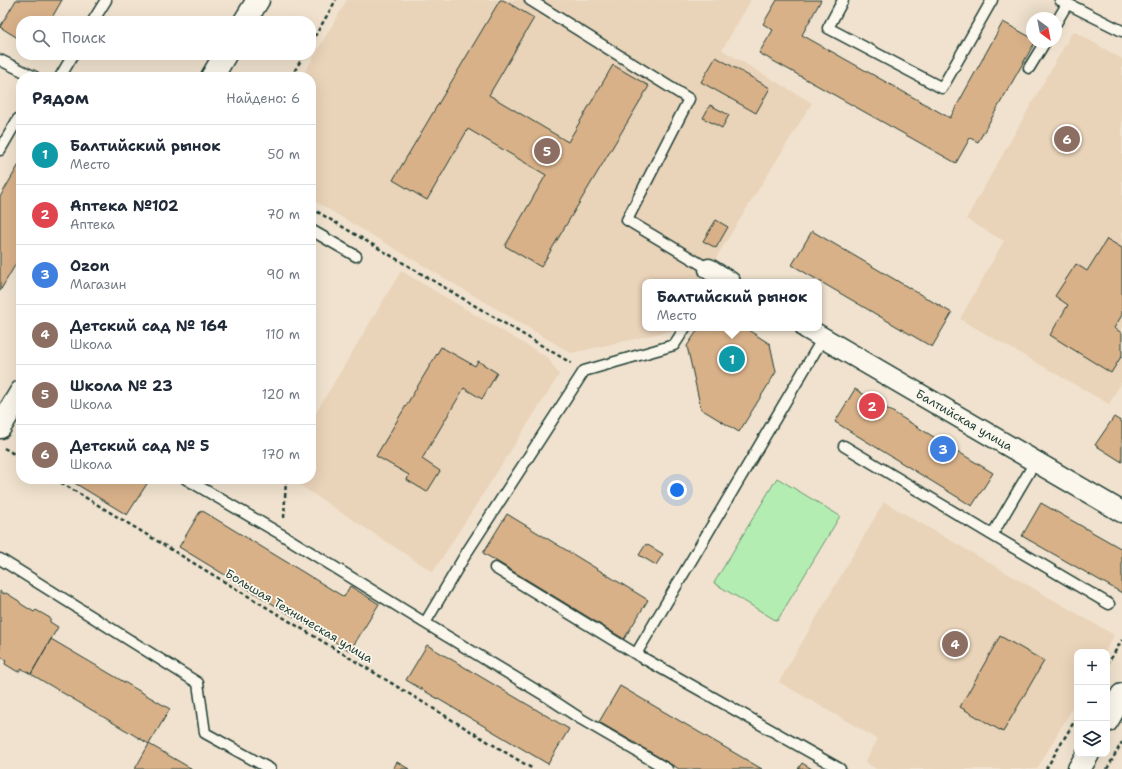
<!DOCTYPE html>
<html lang="ru">
<meta charset="utf-8">
<style>
body{margin:0;font-family:"Shantell Sans",sans-serif;background:#f6f6f7;color:#1f2937}
.controls{position:absolute;right:12px;bottom:12px;display:grid;overflow:hidden;border-radius:8px;box-shadow:0 4px 16px #0002}
.controls button{width:36px;height:36px;display:grid;place-items:center;padding:0;border:0;border-bottom:1px solid #e0e1e3;background:#fff;color:#1f2937;font:20px sans-serif}
.compass{position:absolute;left:1026px;top:12px;width:36px;height:36px;border-radius:50%;background:#fff;box-shadow:0 4px 16px #0002;rotate:148deg}
.you{position:absolute;left:677px;top:490px;width:14px;height:14px;margin:-10px;border:3px solid #fff;border-radius:50%;background:#1a73e8;box-shadow:0 0 0 6px #1a73e833}
.badge{display:grid;place-items:center;width:26px;height:26px;border-radius:50%;background:#2563eb;color:#fff;font-size:13px;font-weight:700}
.pin{position:absolute;translate:-50% -50%;border:2px solid #fff;box-shadow:0 1px 4px #0006}
.popup{position:absolute;left:642px;top:279px;width:180px;height:52px;box-sizing:border-box;display:grid;place-content:center;border-radius:8px;background:#fff;filter:drop-shadow(0 1px 3px #0005);font-size:13px;white-space:nowrap;color:#747a83}
.popup b{font-size:15px;color:#1f2937}
.popup::after{content:'';position:absolute;left:50%;top:100%;margin-left:-8px;border:8px solid transparent;border-top-color:#fff}
.list{margin:0;padding:0;list-style:none}
h2{display:flex;justify-content:space-between;align-items:center;height:52px;margin:0;padding:0 16px;font-size:17px}
h2 small{font-size:13px;font-weight:400;color:#747a83}
.list li{display:grid;grid-template-columns:26px 1fr auto;gap:12px;align-items:center;box-sizing:border-box;height:60px;padding:0 16px;border-top:1px solid #e0e1e3}
.list b{display:block;font-size:15px;white-space:nowrap}
.list p{margin:0;font-size:13px;white-space:nowrap;color:#747a83}
.list em{font-size:13px;font-style:normal;color:#747a83}
.icon{flex:none;width:22px;height:22px;fill:none;stroke:currentColor;stroke-width:2;stroke-linecap:round;stroke-linejoin:round}
.map{position:relative;flex:none;width:1122px;height:769px;overflow:hidden}
.search{position:absolute;background:#fff;box-shadow:0 4px 16px #0002;left:16px;top:16px;width:300px;height:44px;display:flex;align-items:center;gap:10px;box-sizing:border-box;padding:0 14px;border-radius:16px;color:#747a83;font-size:15px}
.panel{position:absolute;background:#fff;box-shadow:0 4px 16px #0002;left:16px;top:72px;width:300px;height:412px;border-radius:16px}
.map>svg:first-child{display:block}
.built{fill:#e9d3b9}
.green{fill:#b4edb2;stroke:#6a9573}
.building{fill:#d8b189;stroke:#1f3d34}
.lines{fill:none;stroke-linecap:round;stroke-linejoin:round}
.service-casing{stroke:#1f3d34;stroke-width:13}
.minor-casing{stroke:#1f3d34;stroke-width:23}
.tertiary-casing{stroke:#1f3d34;stroke-width:25}
.path{stroke:#1f3d34;stroke-width:2.5;stroke-dasharray:4 3;stroke-linecap:butt}
.service{stroke:#fbf7ec;stroke-width:10}
.minor{stroke:#fbf7ec;stroke-width:20}
.tertiary{stroke:#fbf7ec;stroke-width:22}
.labels{text-anchor:middle;stroke-width:3.5;stroke-linejoin:round;paint-order:stroke}
.street-label{font-size:12px;fill:#1f3d34;stroke:#fbf7ec}
</style>
<div class="map">
<svg width="1122" height="769" viewBox="0 0 1122 769">
<rect width="100%" height="100%" fill="#f0e2ce"/>
<filter id="ink" filterUnits="userSpaceOnUse"><feTurbulence type="fractalNoise" baseFrequency=".025" numOctaves="2"/><feDisplacementMap in="SourceGraphic" scale="8" xChannelSelector="R" yChannelSelector="G"/><feConvolveMatrix kernelMatrix="1 2 1 2 8 2 1 2 1" color-interpolation-filters="sRGB"/></filter>
<g filter="url(#ink)">
<!-- built -->
<path class="built" d="M347,0H751L722,50L812,103L701,282H645V328H672L670,331L571,353L311,199V77H302Z
M1073,31L1122,59V381L1109,404L960,319L1004,241L966,219Z
M401,271L548,358L559,375L433,572L298,484L301,479H311V461L312,459L311,458V421Z
M884,502L1114,635L1105,652H1077V700L1037,769H876L865,762L878,739L779,682Z"/>
<!-- green -->
<path class="green" d="M777,478L840,516L777,621L714,583Z"/>
<!-- building -->
<path class="building" d="M16,0H62L50,21H21V40L0,27Z
M500,0H503L534,18L489,95L568,142L613,65L649,86L541,267L505,246L546,175L468,129L427,200L393,180Z
M777,0H821L802,35L950,118L1003,22L1032,38V42H1035L978,142L970,138L956,163L759,53L773,30L763,24Z
M716,57L770,88L756,113L701,82Z
M710,105L729,115L722,128L703,118Z
M21,161V255L0,291V197Z
M716,220L728,227L716,248L703,241Z
M812,231L952,313L932,347L792,265Z
M1107,239L1122,248V315L1114,328L1122,333V355L1111,373L1050,335L1068,305L1055,296L1076,264L1087,271Z
M699,328H745L770,344L776,372L739,432L701,409L687,346Z
M441,347L475,366L478,361L497,373L482,399L464,388L422,459L440,471L427,492L407,480L409,475L376,456Z
M855,389L993,473L972,506L835,422Z
M1114,417L1122,422V462L1095,445Z
M68,479H150L127,515Z
M1041,503L1122,549V593L1022,536Z
M201,510L344,597L350,586L379,604L350,651L179,547Z
M507,514L648,600L624,639L483,553Z
M646,544L663,554L656,565L639,555Z
M0,591L4,594L6,593L19,601L21,604L34,612L36,610L50,618V622L58,627L31,674L22,669L18,672L5,664L6,660L0,656Z
M1000,636L1044,661L1003,732L960,707Z
M51,639L170,709L149,744L31,674Z
M427,645L569,729L548,764L406,680Z
M620,686L762,769H679L599,722Z
M149,744L192,769H135Z
M397,762L409,769H393Z
M802,763L812,769H798Z"/>
<g class="lines">
<defs>
<path id="service" d="M530,0L689,99L627,220L709,269
M843,0L828,28L942,88L992,0
M1060,0L1122,31
M93,21L106,0
M1056,23L1067,4
M0,60L35,77
M1029,68L1045,42
M60,77L73,55
M0,150L18,119
M311,230L356,256
M844,446L992,535L1109,604
M186,479L284,536L425,623
M992,535L1035,462
M0,559L198,683L205,733L270,769
M495,568L636,654L840,769
M636,654L823,338
M667,769L581,719L549,698L425,623L467,552L584,371L674,345L685,328"/>
<g id="minor">
<path d="M709,269L730,282"/>
<path id="s1" d="M806,328L1122,512"/>
</g>
<path id="tertiary" d="M245,21L258,0
M212,77L225,55
M0,427L21,392
M1107,721L1122,695
M1079,769L1088,754"/>
</defs>
<!-- service casing -->
<use href="#service" class="service-casing"/>
<!-- minor casing -->
<use href="#minor" class="minor-casing"/>
<!-- tertiary casing -->
<use href="#tertiary" class="tertiary-casing"/>
<!-- path -->
<path class="path" d="M311,43L336,0
M291,77L304,55
M311,208L571,363
M4,448L21,458
M55,479L533,769
M284,518L286,479
M1107,665L1122,640
M1046,769L1077,717
M1107,769L1122,742"/>
<!-- service -->
<use href="#service" class="service"/>
<!-- minor -->
<use href="#minor" class="minor"/>
<!-- tertiary -->
<use href="#tertiary" class="tertiary"/>
</g>
</g>
<g class="labels">
<!-- street labels -->
<g class="street-label">
<text dy="4" stroke="none"><textPath href="#s1" startOffset="183">Балтийская улица</textPath></text>
<text transform="translate(299 616) rotate(31)" y="4">Большая Техническая улица</text>
</g>
</g>
</svg>
<div class="controls">
<button>+</button>
<button>−</button>
<button><svg class="icon" aria-label="layers" viewBox="0 0 24 24"><path d="M12 4l9 5-9 5-9-5zM3 14l9 5 9-5"/></svg></button>
</div>
<svg class="compass" viewBox="-18 -18 36 36"><path d="M0-13l5 13h-10z" fill="#e53935"/><path d="M0 13l5-13h-10z" fill="#747a83"/></svg>
<div class="you"></div>
<div class="pin badge" style="left:732px;top:359px;background:#0f9aa8">1</div>
<div class="popup"><b>Балтийский рынок</b>Место</div>
<div class="pin badge" style="left:872px;top:406px;background:#e0444e">2</div>
<div class="pin badge" style="left:943px;top:449px;background:#3f7fe0">3</div>
<div class="pin badge" style="left:955px;top:644px;background:#8d6e63">4</div>
<div class="pin badge" style="left:547px;top:151px;background:#8d6e63">5</div>
<div class="pin badge" style="left:1067px;top:139px;background:#8d6e63">6</div>
<div class="search"><svg class="icon" aria-label="search" viewBox="0 0 24 24"><circle cx="10" cy="10" r="6"/><path d="M15 15l6 6"/></svg>Поиск</div>
<section class="panel">
<h2>Рядом<small>Найдено: 6</small></h2>
<ul class="list">
<li><span class="badge" style="background:#0f9aa8">1</span><div><b>Балтийский рынок</b><p>Место</p></div><em>50 m</em></li>
<li><span class="badge" style="background:#e0444e">2</span><div><b>Аптека №102</b><p>Аптека</p></div><em>70 m</em></li>
<li><span class="badge" style="background:#3f7fe0">3</span><div><b>Ozon</b><p>Магазин</p></div><em>90 m</em></li>
<li><span class="badge" style="background:#8d6e63">4</span><div><b>Детский сад № 164</b><p>Школа</p></div><em>110 m</em></li>
<li><span class="badge" style="background:#8d6e63">5</span><div><b>Школа № 23</b><p>Школа</p></div><em>120 m</em></li>
<li><span class="badge" style="background:#8d6e63">6</span><div><b>Детский сад № 5</b><p>Школа</p></div><em>170 m</em></li>
</ul>
</section>
</div>
